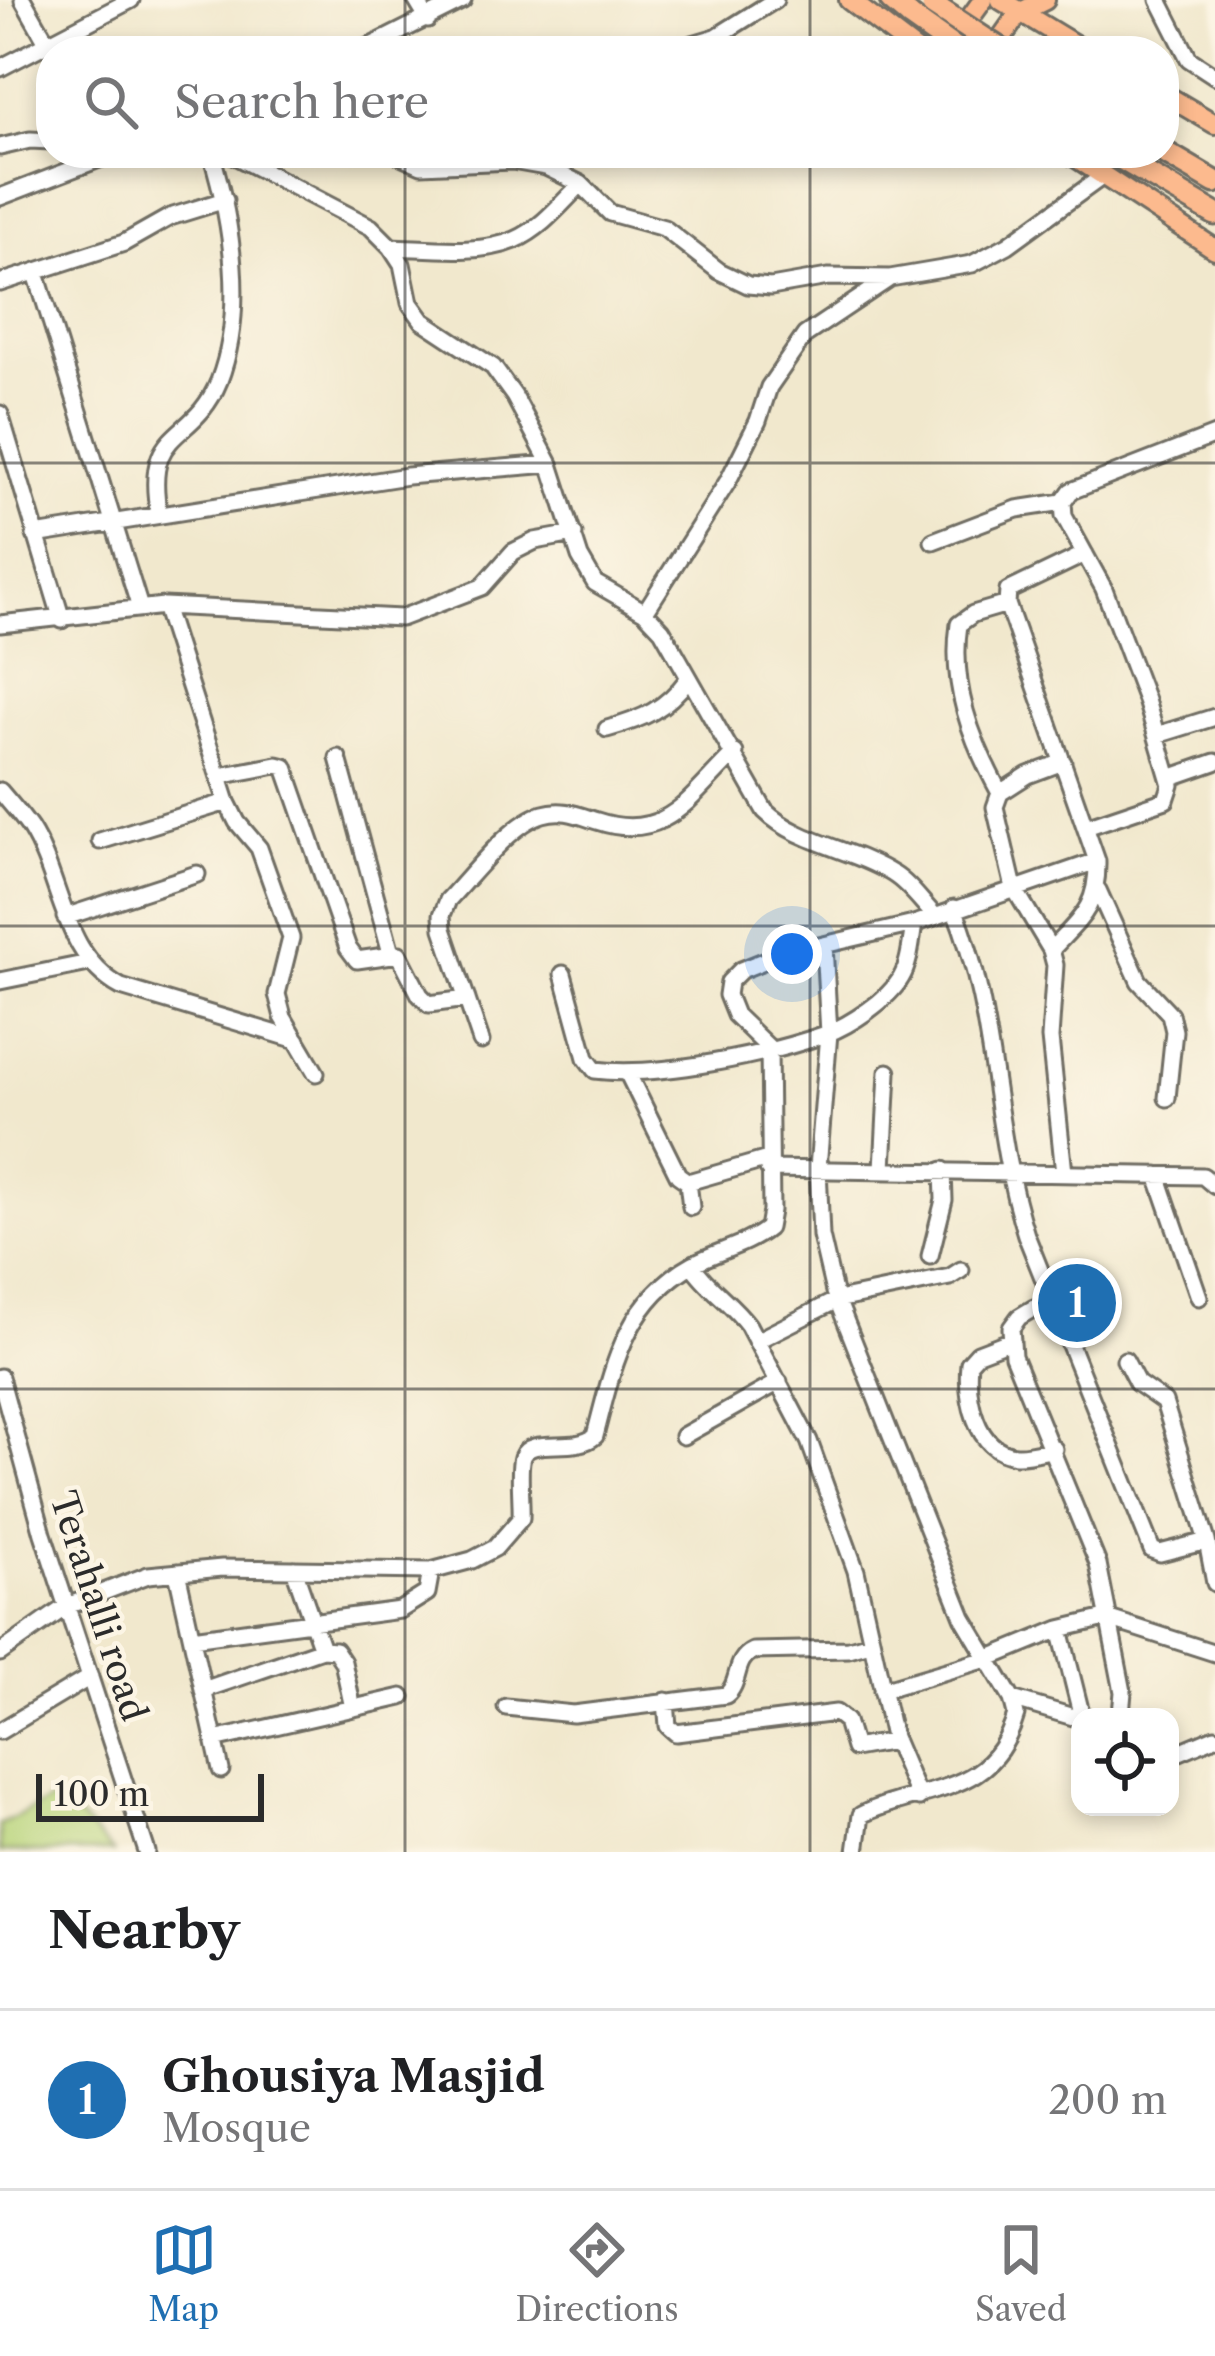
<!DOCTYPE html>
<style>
body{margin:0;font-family:"Libre Caslon Text",serif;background:#f6f6f6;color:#202124}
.controls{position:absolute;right:36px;bottom:36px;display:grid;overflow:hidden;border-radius:24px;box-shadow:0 6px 18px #0003}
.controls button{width:108px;height:108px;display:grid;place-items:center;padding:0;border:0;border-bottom:3px solid #e0e0e0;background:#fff;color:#202124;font:60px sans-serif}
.scale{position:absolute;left:36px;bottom:30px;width:228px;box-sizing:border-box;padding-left:12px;border:6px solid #2b2b2b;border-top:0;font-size:33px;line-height:42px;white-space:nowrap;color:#2b2b2b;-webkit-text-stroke:9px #fcf5e5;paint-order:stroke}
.you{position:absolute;left:792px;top:954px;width:42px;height:42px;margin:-30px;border:9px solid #fff;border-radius:50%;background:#1a73e8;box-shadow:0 0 0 18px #1a73e833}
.badge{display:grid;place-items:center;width:78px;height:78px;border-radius:50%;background:#1f6fb2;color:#fff;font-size:39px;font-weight:700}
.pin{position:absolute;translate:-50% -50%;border:6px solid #fff;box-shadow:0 3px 12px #0006}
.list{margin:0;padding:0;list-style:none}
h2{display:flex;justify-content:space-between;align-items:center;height:156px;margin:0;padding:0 48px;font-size:51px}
h2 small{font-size:39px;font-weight:400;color:#757577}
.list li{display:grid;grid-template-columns:78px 1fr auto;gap:36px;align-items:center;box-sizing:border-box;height:180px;padding:0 48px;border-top:3px solid #e0e0e0}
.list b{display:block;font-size:45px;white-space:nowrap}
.list p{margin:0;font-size:39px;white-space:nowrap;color:#757577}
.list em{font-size:39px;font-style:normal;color:#757577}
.icon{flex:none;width:66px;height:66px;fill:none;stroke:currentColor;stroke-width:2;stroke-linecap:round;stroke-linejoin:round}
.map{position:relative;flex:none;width:1215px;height:1852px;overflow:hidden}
.search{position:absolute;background:#fff;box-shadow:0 6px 18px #0003;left:36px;right:36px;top:36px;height:132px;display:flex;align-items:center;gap:30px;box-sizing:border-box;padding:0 42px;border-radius:48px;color:#757577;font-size:45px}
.sheet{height:336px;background:#fff}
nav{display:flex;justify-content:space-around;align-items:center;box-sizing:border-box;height:168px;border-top:3px solid #e0e0e0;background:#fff;font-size:33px;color:#757577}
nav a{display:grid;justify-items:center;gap:6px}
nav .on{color:#1f6fb2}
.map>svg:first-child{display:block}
.green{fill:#b8d47a;stroke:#728052;stroke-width:3}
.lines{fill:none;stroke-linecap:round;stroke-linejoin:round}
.minor-casing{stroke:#706d64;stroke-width:21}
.major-casing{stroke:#706d64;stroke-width:24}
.highway-casing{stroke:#706d64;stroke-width:27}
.minor{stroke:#fff;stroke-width:15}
.major{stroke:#fcba8e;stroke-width:18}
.highway{stroke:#fcba8e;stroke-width:21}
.highway-bridge-casing{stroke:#706d64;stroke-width:27;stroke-linecap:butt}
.highway-bridge{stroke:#fcba8e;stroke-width:21}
.grid{fill:none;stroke:#2b2b2b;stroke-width:3;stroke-opacity:0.55}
.labels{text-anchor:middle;stroke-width:9;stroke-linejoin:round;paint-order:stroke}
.street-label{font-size:36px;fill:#2b2b2b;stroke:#fcf5e5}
</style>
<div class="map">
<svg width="1215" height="1852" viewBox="0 0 1215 1852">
<rect width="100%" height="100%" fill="#fcf5e5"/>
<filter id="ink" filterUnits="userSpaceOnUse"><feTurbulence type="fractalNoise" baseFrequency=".00833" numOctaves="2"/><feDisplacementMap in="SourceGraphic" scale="24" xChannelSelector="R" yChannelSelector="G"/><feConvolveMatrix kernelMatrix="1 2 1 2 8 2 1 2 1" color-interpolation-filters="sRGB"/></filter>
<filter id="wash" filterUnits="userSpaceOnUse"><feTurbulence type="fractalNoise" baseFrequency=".004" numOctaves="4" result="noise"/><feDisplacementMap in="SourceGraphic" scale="48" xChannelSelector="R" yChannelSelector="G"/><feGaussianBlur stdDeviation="2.7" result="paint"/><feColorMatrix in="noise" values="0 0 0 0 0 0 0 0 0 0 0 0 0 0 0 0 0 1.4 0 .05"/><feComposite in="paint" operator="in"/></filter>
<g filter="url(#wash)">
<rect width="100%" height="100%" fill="#f1e8cd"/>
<!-- green -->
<path class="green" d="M58,1796L113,1852H0V1825Z"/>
</g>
<g filter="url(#ink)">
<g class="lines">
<defs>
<path id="minor" d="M23,0L48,44
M416,0L428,20
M1159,0L1189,59L1215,76
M361,51L463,0
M669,51L716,37L775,0
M0,68L131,0
M0,147L30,140L51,141
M229,153L371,227L391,247L402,264L410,303L423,321L493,367L514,396L550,464L580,557L595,583L645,612L662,630L765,811C797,843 854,849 893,874C908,883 921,901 933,914
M394,153L421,165L512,161L546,167L581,184L610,213L664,228L719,271L748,285L771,287L828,277L890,278L972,264L1008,245L1103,176
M0,197L115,153
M391,247C429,248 479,255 515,240C541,229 561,204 581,184
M36,273L140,608
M0,283L124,243L170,217L225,200
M0,414L62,620
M159,515C142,425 193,445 219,381C246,311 232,222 211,153
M35,535L407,476L550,464
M933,541L1017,509L1063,502
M164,606L227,802L237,822L259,848L291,938L277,994L283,1017L316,1073
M645,612L728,481L758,421L769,387L805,335L890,278
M0,624L164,606L401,618L482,587L513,552L535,541L574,534
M607,729C643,719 666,709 688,679
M1157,735L1215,717
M338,758L391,953
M1063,762L1028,775L1000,793L995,807L1014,888L1051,950L1055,965L1050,1038L1064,1173
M219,776L277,765L285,767L348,948L357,960L399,954L420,995L429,1004L467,999
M1169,778L1215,762
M0,791C10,803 21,815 30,828C63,880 61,954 121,987L297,1040
M1000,793C971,740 950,685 959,624L973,614L1007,604
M1086,827L1166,800L1171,785L1146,700L1104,589L1064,516L1063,502L1071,491L1215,435
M100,841L227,802
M1098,890L1139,981L1170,1014L1174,1031L1167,1098
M954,908C998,1016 991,1126 1026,1235L1152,1550L1160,1553L1207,1541
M65,917L197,874
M824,945L829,1033L818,1168L821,1236L834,1292L963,1617L1012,1699L1016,1715C992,1799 920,1785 861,1815L856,1852
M1051,950C1081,918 1098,907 1097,861L1007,604L1008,591L1085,554
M563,974L586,1058L595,1070C657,1078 767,1055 826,1034C850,1025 888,1000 901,978C910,963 911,941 914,924
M0,981L89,963
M481,1041L443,929L442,915L448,900C472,875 511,823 543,814C563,808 578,815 597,821C666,844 690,796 735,753
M628,1074L678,1175L688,1182L768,1159
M768,1169L1203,1176L1215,1186
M883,1169L888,1072
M1157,1175L1199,1297
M688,1182L691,1207
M930,1256L944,1200L943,1170
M692,1265C708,1289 731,1302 748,1325L809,1441L856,1571L893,1737L919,1798
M1053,1304L1034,1308L1019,1317L1011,1328L1013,1356L1098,1564L1123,1692L1121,1714L1116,1717
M1012,1340L978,1353L969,1363C966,1395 974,1451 1016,1455C1027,1456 1043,1451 1054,1449
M756,1341L837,1300L950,1277L961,1270
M1125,1360L1137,1383L1164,1402L1207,1541L1215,1583
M0,1377L43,1534L147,1852
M683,1436L779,1382
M294,1569L322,1649
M177,1572L221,1770
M1060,1629L1082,1717
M192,1638L400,1610L427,1593L431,1571
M0,1653L67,1606L148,1575L222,1568L431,1571L472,1560L495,1548L521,1518C522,1503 518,1469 522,1457C530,1435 575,1454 595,1436C613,1367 625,1302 693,1264C717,1251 747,1245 768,1228L771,1211L769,1048L735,1015L727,995L729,982L741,970L776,956L914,924L1097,861
M203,1690L322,1649L335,1650L343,1662L353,1708
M882,1690L987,1659L1060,1629L1106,1618L1215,1653
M1012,1699L1080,1719
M666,1701L668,1726L676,1733L836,1713L846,1721L854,1748L894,1741
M506,1707L573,1714L726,1695C741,1683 733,1660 753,1651L849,1649L870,1643
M0,1731L90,1677
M214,1740L402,1697
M1170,1756L1215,1737"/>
<path id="major" d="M849,0L916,51
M1001,0L1085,51
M946,51L983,0
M992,51L1019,13L1045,0
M1164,94L1215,124
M1069,153L1215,249"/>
<path id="highway" d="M891,0L911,17
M1164,152L1215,182
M1112,153L1215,214"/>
</defs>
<!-- minor casing -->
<use href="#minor" class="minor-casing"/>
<!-- major casing -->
<use href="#major" class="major-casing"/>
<!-- highway casing -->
<use href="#highway" class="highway-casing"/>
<!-- minor -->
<use href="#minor" class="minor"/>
<!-- major -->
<use href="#major" class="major"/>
<!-- highway -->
<use href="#highway" class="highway"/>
<defs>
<path id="highway-bridge" d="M933,5L1003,51
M911,17L959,51"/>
</defs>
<!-- highway-bridge casing -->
<use href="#highway-bridge" class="highway-bridge-casing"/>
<!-- highway-bridge -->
<use href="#highway-bridge" class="highway-bridge"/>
</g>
</g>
<!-- grid -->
<path class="grid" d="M405,0V51M810,0V51M405,153V1852M810,153V1852M0,463H1215M0,926H1215M0,1389H1215"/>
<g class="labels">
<!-- street labels -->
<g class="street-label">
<text transform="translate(99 1606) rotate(72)" y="13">Terahalli road</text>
</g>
</g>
</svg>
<div class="controls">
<button><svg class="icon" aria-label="locate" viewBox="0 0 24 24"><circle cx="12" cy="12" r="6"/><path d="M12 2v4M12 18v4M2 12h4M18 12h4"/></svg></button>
</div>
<div class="scale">100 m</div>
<div class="you"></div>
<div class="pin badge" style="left:1077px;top:1303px">1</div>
<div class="search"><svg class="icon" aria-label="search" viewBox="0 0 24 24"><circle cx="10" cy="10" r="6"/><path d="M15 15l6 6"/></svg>Search here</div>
</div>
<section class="sheet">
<h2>Nearby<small></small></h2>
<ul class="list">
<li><span class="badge">1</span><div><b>Ghousiya Masjid</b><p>Mosque</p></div><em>200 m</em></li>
</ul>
</section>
<nav>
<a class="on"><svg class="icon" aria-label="map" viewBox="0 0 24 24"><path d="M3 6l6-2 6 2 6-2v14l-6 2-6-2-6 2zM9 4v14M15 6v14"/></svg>Map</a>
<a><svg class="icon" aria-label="directions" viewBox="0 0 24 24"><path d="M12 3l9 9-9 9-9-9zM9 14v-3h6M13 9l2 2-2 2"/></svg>Directions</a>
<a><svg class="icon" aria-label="saved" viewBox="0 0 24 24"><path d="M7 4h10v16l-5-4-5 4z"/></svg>Saved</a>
</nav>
